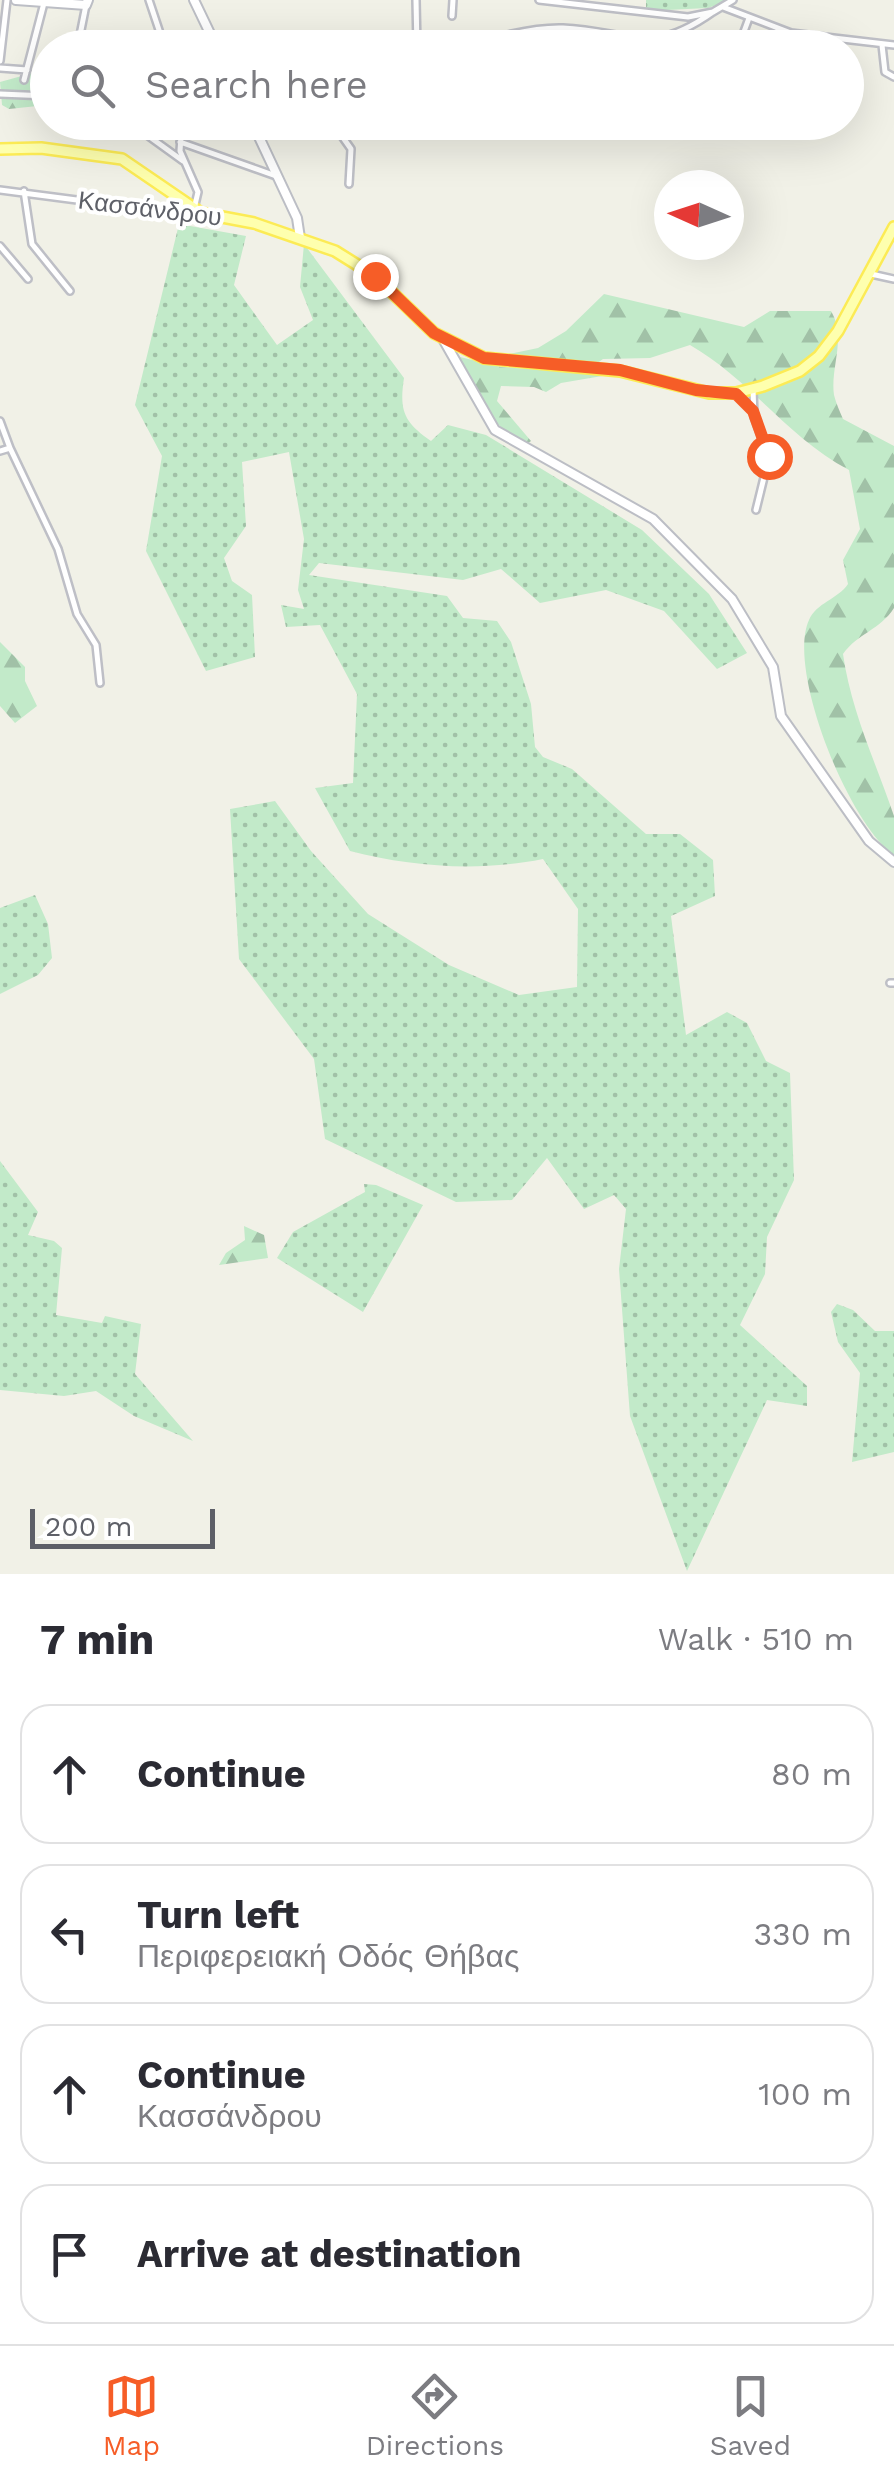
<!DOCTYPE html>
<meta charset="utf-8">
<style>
body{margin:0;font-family:"Work Sans",sans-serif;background:#f7f7f7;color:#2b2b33}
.compass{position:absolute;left:654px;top:170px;width:90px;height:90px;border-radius:50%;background:#fff;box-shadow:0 10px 40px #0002;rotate:273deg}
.scale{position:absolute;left:30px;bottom:25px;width:185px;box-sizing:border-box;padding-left:10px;border:5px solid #5e6068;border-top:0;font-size:28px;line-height:35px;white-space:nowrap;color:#5e6068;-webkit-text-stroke:8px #fff;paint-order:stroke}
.stop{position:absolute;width:30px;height:30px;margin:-22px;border:8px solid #f65d27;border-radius:50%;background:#fff}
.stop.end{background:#f65d27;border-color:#fff;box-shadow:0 2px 10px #0008}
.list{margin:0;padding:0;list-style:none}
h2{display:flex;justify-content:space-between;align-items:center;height:130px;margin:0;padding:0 40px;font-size:42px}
h2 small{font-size:32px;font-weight:400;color:#7c7c81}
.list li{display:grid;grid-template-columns:65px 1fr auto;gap:30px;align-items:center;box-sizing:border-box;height:140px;margin:0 20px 20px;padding:0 20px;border:2px solid #e1e1e2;border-radius:30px}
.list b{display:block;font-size:38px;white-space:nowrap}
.list p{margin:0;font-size:32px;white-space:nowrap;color:#7c7c81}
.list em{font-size:32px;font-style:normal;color:#7c7c81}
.icon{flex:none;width:55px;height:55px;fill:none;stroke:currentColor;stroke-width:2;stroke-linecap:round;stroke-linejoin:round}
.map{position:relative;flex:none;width:894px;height:1574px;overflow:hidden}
.search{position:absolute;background:#fff;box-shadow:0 10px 40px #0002;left:30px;right:30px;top:30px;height:110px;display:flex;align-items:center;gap:25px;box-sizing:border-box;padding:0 35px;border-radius:55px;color:#7c7c81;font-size:38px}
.sheet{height:770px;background:#fff}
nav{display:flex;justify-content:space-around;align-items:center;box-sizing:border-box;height:140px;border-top:2px solid #e1e1e2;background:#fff;font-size:28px;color:#7c7c81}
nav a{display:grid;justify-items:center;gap:5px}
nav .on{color:#f65d27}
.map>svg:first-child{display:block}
.grass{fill:url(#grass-dots)}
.forest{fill:url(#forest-firs)}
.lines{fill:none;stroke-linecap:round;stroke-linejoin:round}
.street-casing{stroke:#bebfc6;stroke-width:10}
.secondary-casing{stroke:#bcbec5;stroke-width:12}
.primary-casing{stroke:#fceb55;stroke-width:14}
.street{stroke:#fff;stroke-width:5}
.secondary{stroke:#fff;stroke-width:8}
.primary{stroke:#feffae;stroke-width:9}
.route{stroke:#f65d27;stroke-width:12}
.labels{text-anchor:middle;stroke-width:8;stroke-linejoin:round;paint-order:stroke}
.street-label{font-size:25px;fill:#5e6068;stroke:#fff}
</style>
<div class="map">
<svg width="894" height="1574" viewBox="0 0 894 1574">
<defs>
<pattern id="grass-dots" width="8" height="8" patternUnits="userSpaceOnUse" patternTransform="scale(2.5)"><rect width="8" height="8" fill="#c2eac9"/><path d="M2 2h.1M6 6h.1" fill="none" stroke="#a1c1a7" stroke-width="1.8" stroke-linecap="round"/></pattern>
<pattern id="forest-firs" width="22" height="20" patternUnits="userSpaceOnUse" patternTransform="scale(2.5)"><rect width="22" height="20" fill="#c2eac9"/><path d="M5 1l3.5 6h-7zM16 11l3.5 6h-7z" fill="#a1c1a7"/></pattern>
</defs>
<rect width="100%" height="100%" fill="#f1f1e7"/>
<!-- grass -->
<path class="grass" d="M646,0H731L708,8L646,11Z
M179,224L246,236L234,285L277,345L313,320L300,287L304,244L404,378C399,411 404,422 431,441L448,425L486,435L642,530L709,594L747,653L717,669L664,611L606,590L540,603L501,569L463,580L319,563L309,575L447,596L463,618L497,621L511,642L531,704L535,747L543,757L572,769L646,834H680L713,860L715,896L671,916L686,1035L727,1012L747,1023L766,1061L790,1073L794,1180L767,1237L765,1274L740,1325L807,1386V1406L767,1400L687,1571L630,1416L619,1269L626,1209L614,1195L584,1209L547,1158L512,1200L456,1202L325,1139L314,1059L239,959L230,809L275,801L311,851L368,914L449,965L519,995L577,987L578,909L543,859C479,872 412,867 350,851L315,788L353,783L357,694L320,625L286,627L281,605L304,609L298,590L304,539L289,452L242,462L246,526L224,558L232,581L252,595L255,657L206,671L146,551L162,456L135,405Z
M35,895L48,924L52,958L38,975L0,994V908Z
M0,1161L38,1212L28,1235L54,1241L62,1248L56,1315L102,1323L105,1316L141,1324L135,1374L193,1441L134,1416L96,1391L64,1396L0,1390Z
M364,1184L376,1185L423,1205L363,1312L277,1258L293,1232L365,1192Z
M837,1304L853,1310L875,1331H894V1452L852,1462L860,1373L838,1342L831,1312Z"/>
<!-- forest -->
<path class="forest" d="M47,69V105L9,109L2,105L0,82Z
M604,294L744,327L770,311H831C847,338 830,367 834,395C836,403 840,412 843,419L894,446V608C880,630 858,633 843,654C851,711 876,763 894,816C894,826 894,844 894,855C850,826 786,670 809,620C816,603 838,599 848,584L843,560L860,529L849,470C787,437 752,381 690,345L650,358L603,359L596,364L499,356L538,348L566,331Z
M456,356L501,367L608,375L561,383L546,392L534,387L501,386L497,401L531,441L527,444C490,430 474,388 456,356Z
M0,642L25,667V681L37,706L15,723L0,706Z
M244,1226L264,1235L268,1258L219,1265L226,1253L245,1240Z"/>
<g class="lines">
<defs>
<path id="street" d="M149,0L165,48
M416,0L417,48
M539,0L688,17L713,12L733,0
M723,7L791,33L894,45
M452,16L453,0
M79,40L86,5
M882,45L885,72L894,77
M463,48C494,38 530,27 563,28C630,31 648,58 713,12
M738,48L749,18
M777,48L774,45L778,30
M0,61L7,0
M0,68L27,70
M24,80L44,3
M0,94L48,96
M129,122L183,161
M332,122L351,149L349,184
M575,123V122
M180,142L276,176
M0,190L184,214L194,209L198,192L180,151L182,122
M24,191L32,244L70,291
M0,246L28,279
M871,274L894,279
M753,389L754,417L769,457L756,510
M736,393L752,409
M0,421L10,448
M0,451L10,448L58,549L77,614L96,645L100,683
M890,983H894"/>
<path id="secondary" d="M16,0L86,5L88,0
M194,0L217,48
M252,122L297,218L300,238
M443,339L495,430L653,519L732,599L773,667L781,716L869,841L894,862"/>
<path id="primary" d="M0,149L41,148L122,159L201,213L254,223L335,251L375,276L434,333L484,358L620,371L709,393H736L763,386L800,371L819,356L838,331L894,227"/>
</defs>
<!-- street casing -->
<use href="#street" class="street-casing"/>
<!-- secondary casing -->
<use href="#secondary" class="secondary-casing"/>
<!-- primary casing -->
<use href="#primary" class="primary-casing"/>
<!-- street -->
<use href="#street" class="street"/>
<!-- secondary -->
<use href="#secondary" class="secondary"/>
<!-- primary -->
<use href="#primary" class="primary"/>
</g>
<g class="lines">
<!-- route -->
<path class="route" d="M375,276L434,333L484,358L620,370L696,390L736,394L753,411L769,456"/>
</g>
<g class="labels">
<!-- street labels -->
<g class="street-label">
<text transform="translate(150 208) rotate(7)" y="9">Κασσάνδρου</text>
</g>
</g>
</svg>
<svg class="compass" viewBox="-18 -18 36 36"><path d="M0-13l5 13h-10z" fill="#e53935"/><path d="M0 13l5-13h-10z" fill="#7c7c81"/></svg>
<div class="scale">200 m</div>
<div class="stop" style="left:769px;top:456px"></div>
<div class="stop end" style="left:375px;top:276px"></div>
<div class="search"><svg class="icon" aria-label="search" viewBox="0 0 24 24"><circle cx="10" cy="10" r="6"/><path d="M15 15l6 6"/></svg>Search here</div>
</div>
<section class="sheet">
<h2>7 min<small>Walk · 510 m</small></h2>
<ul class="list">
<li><svg class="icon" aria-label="ahead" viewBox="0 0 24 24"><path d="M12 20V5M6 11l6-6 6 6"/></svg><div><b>Continue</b></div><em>80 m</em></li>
<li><svg class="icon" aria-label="left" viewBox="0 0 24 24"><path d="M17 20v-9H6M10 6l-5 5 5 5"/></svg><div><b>Turn left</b><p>Περιφερειακή Οδός Θήβας</p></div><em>330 m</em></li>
<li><svg class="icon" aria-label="ahead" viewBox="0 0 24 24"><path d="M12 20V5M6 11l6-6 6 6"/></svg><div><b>Continue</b><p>Κασσάνδρου</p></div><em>100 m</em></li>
<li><svg class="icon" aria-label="arrive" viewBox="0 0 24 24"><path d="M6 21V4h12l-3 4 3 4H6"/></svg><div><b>Arrive at destination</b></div></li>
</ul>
</section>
<nav>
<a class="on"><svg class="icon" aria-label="map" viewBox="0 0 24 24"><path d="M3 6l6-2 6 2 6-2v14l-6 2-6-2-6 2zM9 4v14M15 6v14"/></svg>Map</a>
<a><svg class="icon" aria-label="directions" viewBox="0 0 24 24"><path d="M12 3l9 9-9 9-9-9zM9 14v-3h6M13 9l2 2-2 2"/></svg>Directions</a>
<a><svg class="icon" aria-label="saved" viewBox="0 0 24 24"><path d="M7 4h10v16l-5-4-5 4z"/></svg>Saved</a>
</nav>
